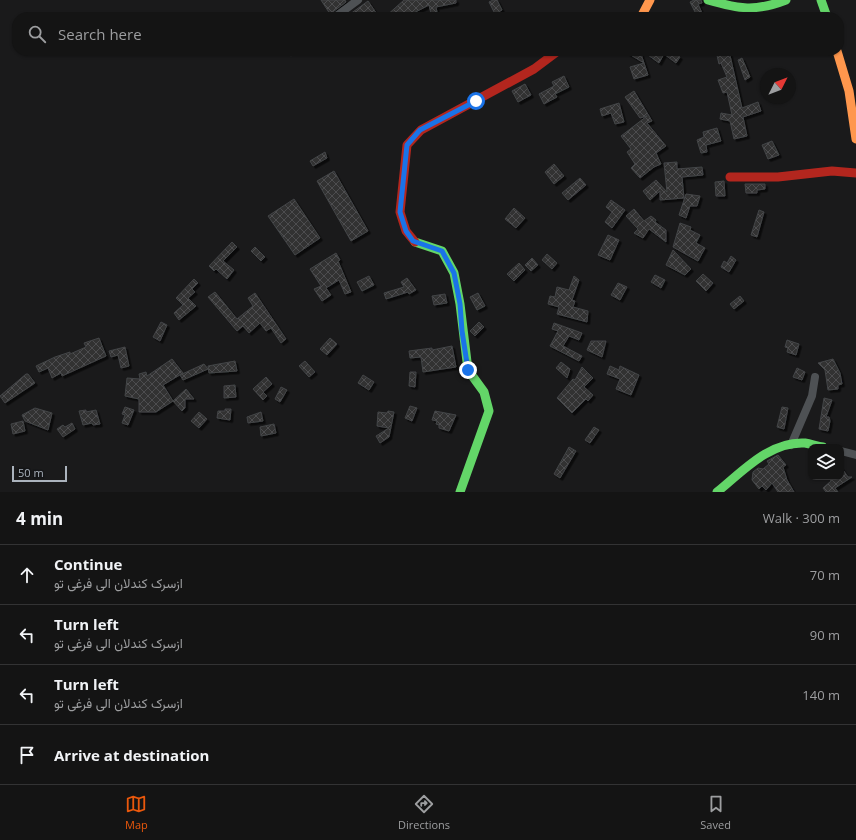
<!DOCTYPE html>
<meta charset="utf-8">
<style>
body{margin:0;font-family:"Open Sans",Vazirmatn,sans-serif;background:#1d1d1d;color:#f1f3f6}
.controls{position:absolute;right:12px;bottom:12px;display:grid;overflow:hidden;border-radius:8px;box-shadow:0 1px 3px #0004}
.controls button{width:36px;height:36px;display:grid;place-items:center;padding:0;border:0;border-bottom:1px solid #333334;background:#141414;color:#f1f3f6;font:20px sans-serif}
.compass{position:absolute;left:760px;top:68px;width:36px;height:36px;border-radius:50%;background:#141414;box-shadow:0 1px 3px #0004;rotate:48deg}
.scale{position:absolute;left:12px;bottom:10px;width:55px;box-sizing:border-box;padding-left:4px;border:2px solid #abb3bd;border-top:0;font-size:11px;line-height:14px;white-space:nowrap;color:#abb3bd;-webkit-text-stroke:3px #141517;paint-order:stroke}
.stop{position:absolute;width:12px;height:12px;margin:-9px;border:3px solid #1a73e8;border-radius:50%;background:#fff}
.stop.end{background:#1a73e8;border-color:#fff;box-shadow:0 1px 4px #0008}
.list{margin:0;padding:0;list-style:none}
h2{display:flex;justify-content:space-between;align-items:center;height:52px;margin:0;padding:0 16px;font-size:17px}
h2 small{font-size:13px;font-weight:400;color:#9d9ea0}
.list li{display:grid;grid-template-columns:26px 1fr auto;gap:12px;align-items:center;box-sizing:border-box;height:60px;padding:0 16px;border-top:1px solid #333334}
.list b{display:block;font-size:15px;white-space:nowrap}
.list p{margin:0;font-size:13px;white-space:nowrap;color:#9d9ea0}
.list em{font-size:13px;font-style:normal;color:#9d9ea0}
.icon{flex:none;width:22px;height:22px;fill:none;stroke:currentColor;stroke-width:2;stroke-linecap:round;stroke-linejoin:round}
.map{position:relative;flex:none;width:856px;height:492px;overflow:hidden}
.search{position:absolute;background:#141414;box-shadow:0 1px 3px #0004;left:12px;right:12px;top:12px;height:44px;display:flex;align-items:center;gap:10px;box-sizing:border-box;padding:0 14px;border-radius:16px;color:#9d9ea0;font-size:15px}
.sheet{height:292px;background:#141414}
nav{display:flex;justify-content:space-around;align-items:center;box-sizing:border-box;height:56px;border-top:1px solid #333334;background:#141414;font-size:11px;color:#9d9ea0}
nav a{display:grid;justify-items:center;gap:2px}
nav .on{color:#ea580c}
.map>svg:first-child{display:block}
.building{fill:url(#building-cross-hatch);stroke:#434547;filter:url(#shadow)}
.lines{fill:none;stroke-linecap:round;stroke-linejoin:round}
.street{stroke:#4e5154;stroke-width:8}
.fast{stroke:#63d668;stroke-width:9}
.slow{stroke:#ff974d;stroke-width:9}
.jam{stroke:#b3261e;stroke-width:9}
.route{stroke:#1a73e8;stroke-width:5}
</style>
<div class="map">
<svg width="856" height="492" viewBox="0 0 856 492">
<defs>
<pattern id="building-cross-hatch" width="8" height="8" patternUnits="userSpaceOnUse"><rect width="8" height="8" fill="#323233"/><path d="M0 0l8 8M0 8l8-8" fill="none" stroke="#4d4d4f"/></pattern>
<filter id="shadow"><feDropShadow dx="2.5" dy="2.5" stdDeviation="0" flood-color="#0009"/></filter>
</defs>
<rect width="100%" height="100%" fill="#1a1a1b"/>
<!-- building -->
<path class="building" d="M321,0H345L346,2L330,14Z
M404,0H456V3L436,7L437,12L431,14L429,5L406,17H385Z
M493,0H497L502,10L495,14L489,2Z
M694,0H701L702,3L698,4L702,13L697,16L690,2Z
M368,1L379,17H346Z
M624,51H640L644,63Z
M649,51H671L680,57L676,63L664,54L659,63L648,55Z
M716,51H729L742,108L758,102L761,111L743,117L747,136L734,139L730,121L720,119L721,113L732,115L727,92L723,93L718,80L727,77L721,63L719,64Z
M742,58L750,77L745,80L738,60Z
M644,63L648,75L634,79L630,67Z
M564,76L569,87L555,94L557,97L544,104L539,94L554,86L552,82Z
M525,84L531,95L518,102L512,91Z
M634,91L652,121L647,123L666,146L656,153L661,164L654,167L640,178L631,168L635,164L627,152L631,149L621,136L647,116L640,118L625,97Z
M619,103L624,122L615,124L611,113L602,116L600,109Z
M717,128L721,141L706,145L707,152L701,153L697,140L704,137L703,132Z
M772,141L779,155L768,159L762,145Z
M325,152L327,158L313,166L310,161Z
M677,162V169L702,167L703,175L682,177L684,198L660,200V191L650,200L643,191L656,180L667,192L664,163Z
M554,164L564,176L554,184L545,172Z
M334,171L368,231L351,241L317,181Z
M580,178L586,185L568,200L562,193Z
M724,181L725,196H716L715,182Z
M745,184H765V189L757,190V193H746Z
M686,194L700,196L697,206H690L686,218L679,215Z
M294,199L320,238L295,255L268,216Z
M611,200L625,210L612,228L605,222L612,212L606,207Z
M514,208L525,218L516,228L505,219Z
M634,209L644,221L651,216L656,220L655,222L666,230V242L649,229L643,238L634,233L638,229L626,216Z
M759,210L764,212L757,237L751,235Z
M680,223L691,227L690,230L700,235L696,243L705,248L698,261L673,247Z
M608,235L619,240L610,260L598,255Z
M232,242L237,247L223,261L234,270L227,279L216,269L214,271L209,266Z
M255,247L265,257L261,261L251,251Z
M673,250L691,269L685,275L666,265Z
M336,253L340,260L338,261L351,292L345,294L339,280L326,288L331,295L322,301L314,289L321,286L310,269Z
M547,254L557,263L552,269L542,260Z
M731,256L736,260L729,272L721,267L724,261L727,263Z
M532,258L538,265L531,271L525,265Z
M519,263L525,270L514,281L507,274Z
M703,274L713,283L706,291L696,281Z
M655,275L665,280L661,288L651,282Z
M369,276L374,285L362,291L357,282Z
M574,276L579,280L572,300L575,301L573,307L588,311L587,322L557,314L559,307L548,304L550,296L555,297L557,287L569,290Z
M407,278L416,290L409,294L408,292L386,299L384,293L404,287L401,282Z
M194,279L198,283L192,289L195,292L188,298L196,306L179,320L174,313L183,305L176,298Z
M618,283L627,287L620,300L611,295Z
M215,292L237,319L253,306L248,298L255,293L286,339L281,343L271,328L266,331L260,323L249,333L243,326L237,331L208,297Z
M478,293L485,306L477,310L470,297Z
M445,294L447,303L434,305L432,296Z
M740,296L744,301L734,309L730,304Z
M161,322L167,325L160,341L153,337Z
M479,322L484,327L475,336L470,331Z
M554,323L582,333L579,340L569,336L563,346L582,356L579,361L550,346L558,331L552,329Z
M99,338L106,356L62,376L61,373L52,378L48,368L39,372L36,366L55,357L70,352V354L86,347L84,343Z
M330,338L337,344L327,355L320,349Z
M787,340L799,344L796,355L787,352L788,348L785,347Z
M591,341H606L602,357L587,350Z
M452,346L456,367L423,372L421,357L410,358L409,351L432,348V350Z
M125,347L129,366L121,368L118,355L111,357L109,351Z
M172,359L183,373L163,385L173,401L186,389L194,399H185V408L182,411L173,401L156,412H139V399L125,396L127,378L140,379L139,374L146,372L147,376Z
M833,359L840,373L842,384L838,385V389L828,390L825,370L818,363Z
M235,361L237,371L209,373L208,366Z
M305,361L315,372L309,377L299,366Z
M561,362L570,369L567,378L556,368Z
M204,364L208,369L183,380L180,375Z
M610,366L619,370L620,366L639,375L631,395L616,389L620,379L607,374Z
M582,367L593,378L584,387L593,395L588,401L586,399L572,413L557,398L573,379L575,380Z
M797,368L805,372L802,380L793,377Z
M410,372H416L415,387L409,386Z
M26,374H28L35,383L5,403L0,396Z
M363,375L374,382L369,390L358,383Z
M266,377L272,384L263,392L267,396L263,400L253,389Z
M235,385L236,397L224,398V386Z
M281,387L287,390L280,402L275,399Z
M824,398L832,400L826,417H829L830,421L828,431L819,429Z
M410,406L417,408L412,421L405,418Z
M125,407L134,410L128,425L122,423L125,415L122,414Z
M782,407L788,408L784,429L777,427Z
M35,408L52,413L48,430L25,421L22,415Z
M225,409H231L230,420L217,418L218,411H225Z
M86,410V412L96,410L100,424L93,425L92,423L83,425L79,411Z
M388,411L394,412L389,437L380,443L376,436L389,428L377,426L378,412L387,413Z
M435,411L456,415L449,431L439,428V425L436,424L437,421L432,420Z
M199,412L207,419L199,428L191,421Z
M261,412L263,421L248,423L247,417Z
M23,421L25,431L13,434L11,424Z
M72,423L75,429L63,437L57,429L63,425L65,427Z
M274,424L276,433L261,436L260,427Z
M594,427L599,430L590,443L585,440Z
M569,447L576,451L560,478L554,474Z
M778,455L786,465L783,467L787,480L794,492H778L772,483L766,490L762,486L759,489L752,480L753,472L758,468L763,469L769,464L767,461Z
M841,467L848,477H852L835,488L838,492H826L823,488L831,481L828,477H841Z"/>
<g class="lines">
<!-- street -->
<path class="street" d="M335,17L358,0
M291,52L292,51
M791,445L812,396L815,377
M841,451L856,455"/>
<!-- fast -->
<path class="fast" d="M708,0C739,9 755,12 786,0
M821,0L827,17
M415,242L442,251L454,273L460,304L468,370L484,392L489,411L460,492
M717,492C742,472 769,441 805,443C811,444 817,446 823,447"/>
<!-- slow -->
<path class="slow" d="M641,17L650,0
M837,51L849,91L856,139"/>
<!-- jam -->
<path class="jam" d="M730,177H778L832,171L856,173
M415,242L406,231L400,212L407,145L421,130L534,69L558,51"/>
</g>
<g class="lines">
<!-- route -->
<path class="route" d="M468,370L462,331L460,304L454,273L442,251L413,241L406,231L400,212L407,145L420,130L476,101"/>
</g>
</svg>
<div class="controls">
<button><svg class="icon" aria-label="layers" viewBox="0 0 24 24"><path d="M12 4l9 5-9 5-9-5zM3 14l9 5 9-5"/></svg></button>
</div>
<svg class="compass" viewBox="-18 -18 36 36"><path d="M0-13l5 13h-10z" fill="#e53935"/><path d="M0 13l5-13h-10z" fill="#9d9ea0"/></svg>
<div class="scale">50 m</div>
<div class="stop" style="left:476px;top:101px"></div>
<div class="stop end" style="left:468px;top:370px"></div>
<div class="search"><svg class="icon" aria-label="search" viewBox="0 0 24 24"><circle cx="10" cy="10" r="6"/><path d="M15 15l6 6"/></svg>Search here</div>
</div>
<section class="sheet">
<h2>4 min<small>Walk · 300 m</small></h2>
<ul class="list">
<li><svg class="icon" aria-label="ahead" viewBox="0 0 24 24"><path d="M12 20V5M6 11l6-6 6 6"/></svg><div><b>Continue</b><p>ازسرک کندلان الی فرغی تو</p></div><em>70 m</em></li>
<li><svg class="icon" aria-label="left" viewBox="0 0 24 24"><path d="M17 20v-9H6M10 6l-5 5 5 5"/></svg><div><b>Turn left</b><p>ازسرک کندلان الی فرغی تو</p></div><em>90 m</em></li>
<li><svg class="icon" aria-label="left" viewBox="0 0 24 24"><path d="M17 20v-9H6M10 6l-5 5 5 5"/></svg><div><b>Turn left</b><p>ازسرک کندلان الی فرغی تو</p></div><em>140 m</em></li>
<li><svg class="icon" aria-label="arrive" viewBox="0 0 24 24"><path d="M6 21V4h12l-3 4 3 4H6"/></svg><div><b>Arrive at destination</b></div></li>
</ul>
</section>
<nav>
<a class="on"><svg class="icon" aria-label="map" viewBox="0 0 24 24"><path d="M3 6l6-2 6 2 6-2v14l-6 2-6-2-6 2zM9 4v14M15 6v14"/></svg>Map</a>
<a><svg class="icon" aria-label="directions" viewBox="0 0 24 24"><path d="M12 3l9 9-9 9-9-9zM9 14v-3h6M13 9l2 2-2 2"/></svg>Directions</a>
<a><svg class="icon" aria-label="saved" viewBox="0 0 24 24"><path d="M7 4h10v16l-5-4-5 4z"/></svg>Saved</a>
</nav>
